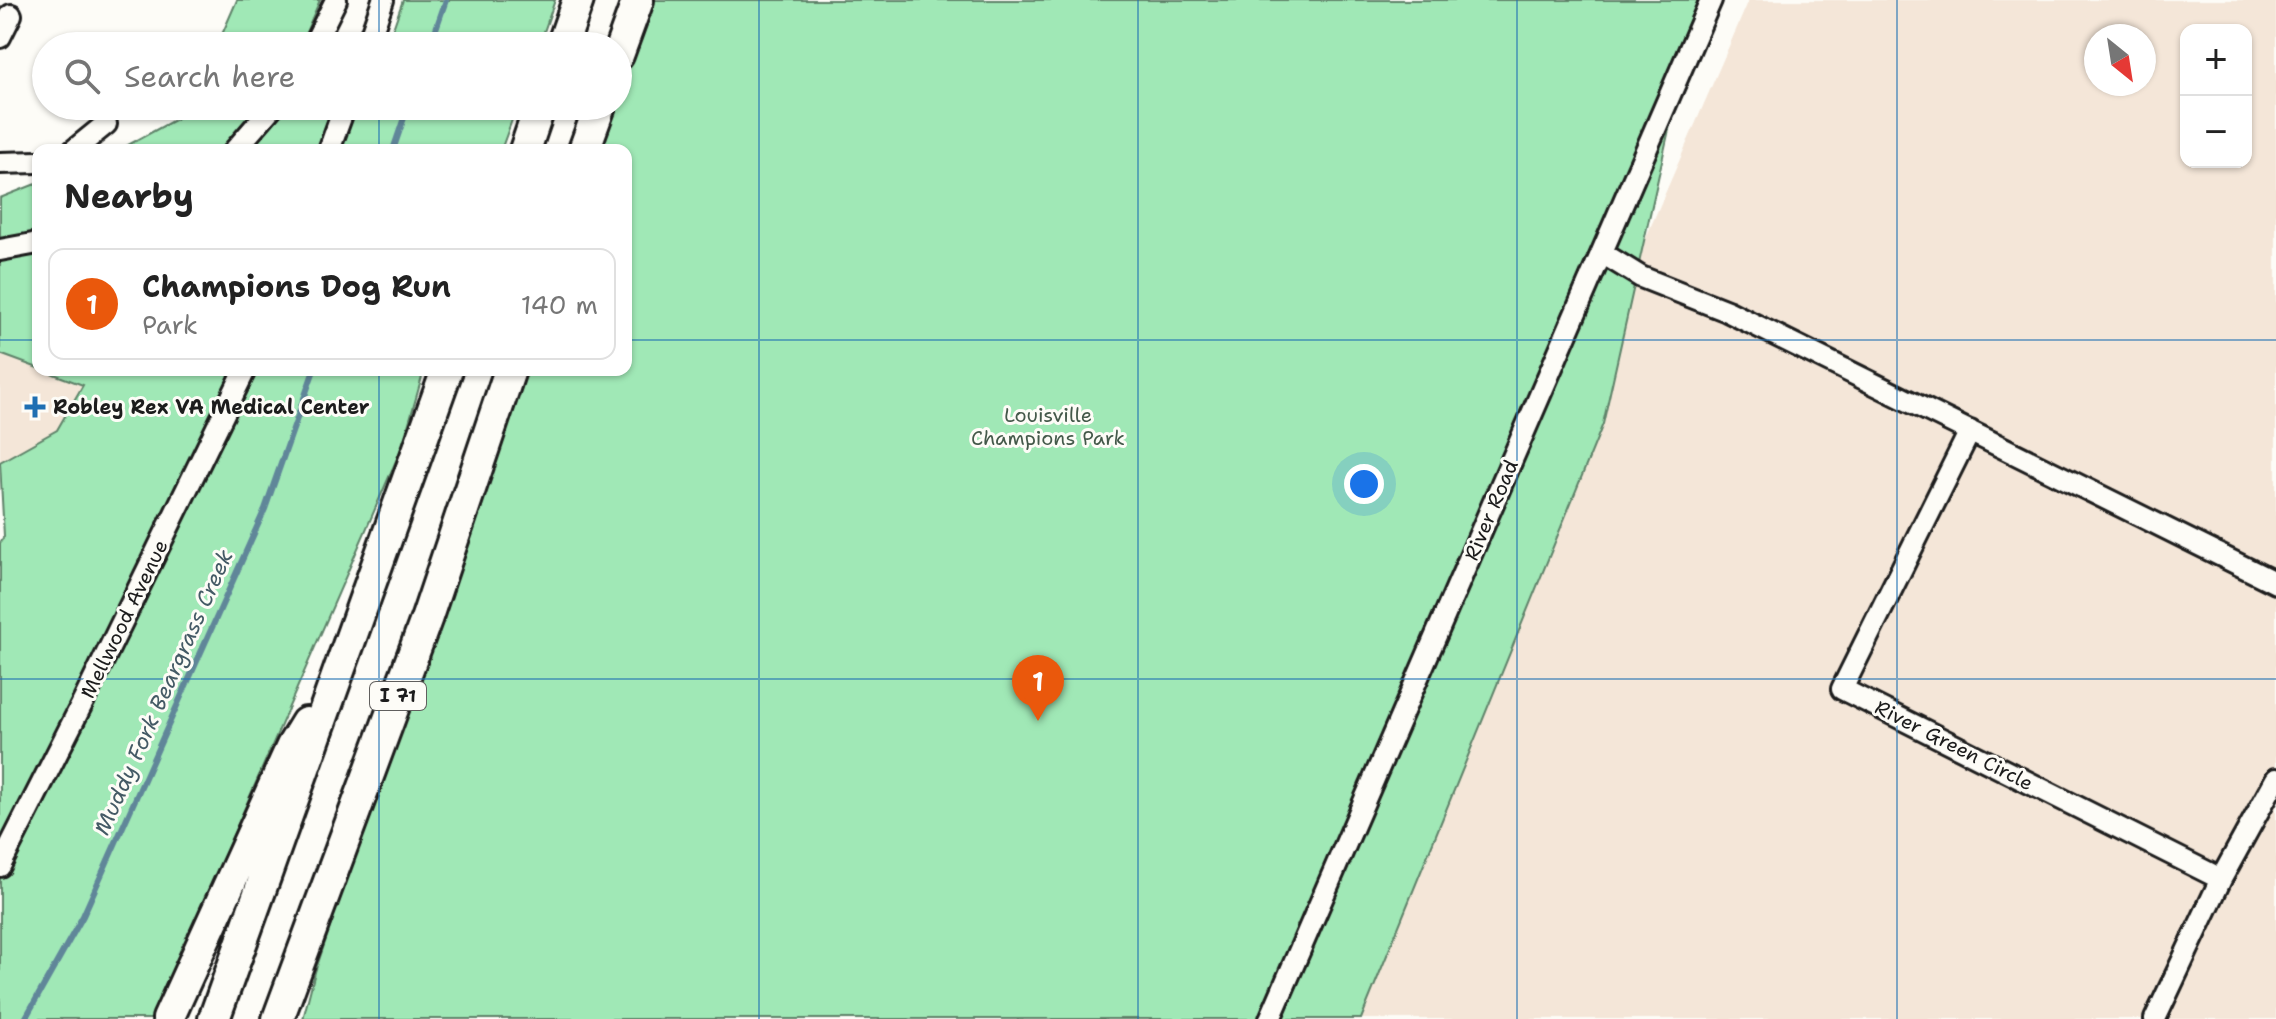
<!DOCTYPE html>
<meta charset="utf-8">
<style>
body{margin:0;font-family:"Shantell Sans",sans-serif;background:#f2f2f2;color:#222}
.controls{position:absolute;right:24px;top:24px;display:grid;overflow:hidden;border-radius:16px;box-shadow:0 2px 6px #0004}
.controls button{width:72px;height:72px;display:grid;place-items:center;padding:0;border:0;border-bottom:2px solid #e0e0e0;background:#fff;color:#222;font:40px sans-serif}
.compass{position:absolute;left:2084px;top:24px;width:72px;height:72px;border-radius:50%;background:#fff;box-shadow:0 2px 6px #0004;rotate:150deg}
.you{position:absolute;left:1364px;top:484px;width:28px;height:28px;margin:-20px;border:6px solid #fff;border-radius:50%;background:#1a73e8;box-shadow:0 0 0 12px #1a73e833}
.badge{display:grid;place-items:center;width:52px;height:52px;border-radius:50%;background:#ea580c;color:#fff;font-size:26px;font-weight:700}
.pin{position:absolute;translate:-50% -66px;filter:drop-shadow(0 2px 4px #0008)}
.pin::after{content:'';position:absolute;top:42px;width:28px;height:24px;background:inherit;clip-path:polygon(0 0,100% 0,50% 100%)}
.list{margin:0;padding:0;list-style:none}
h2{display:flex;justify-content:space-between;align-items:center;height:104px;margin:0;padding:0 32px;font-size:34px}
h2 small{font-size:26px;font-weight:400;color:#767676}
.list li{display:grid;grid-template-columns:52px 1fr auto;gap:24px;align-items:center;box-sizing:border-box;height:112px;margin:0 16px 16px;padding:0 16px;border:2px solid #e0e0e0;border-radius:16px}
.list b{display:block;font-size:30px;white-space:nowrap}
.list p{margin:0;font-size:26px;white-space:nowrap;color:#767676}
.list em{font-size:26px;font-style:normal;color:#767676}
.icon{flex:none;width:44px;height:44px;fill:none;stroke:currentColor;stroke-width:2;stroke-linecap:round;stroke-linejoin:round}
.map{position:relative;flex:none;width:2276px;height:1019px;overflow:hidden}
.search{position:absolute;background:#fff;box-shadow:0 2px 6px #0004;left:32px;top:32px;width:600px;height:88px;display:flex;align-items:center;gap:20px;box-sizing:border-box;padding:0 28px;border-radius:44px;color:#767676;font-size:30px}
.panel{position:absolute;background:#fff;box-shadow:0 2px 6px #0004;left:32px;top:144px;width:600px;height:232px;border-radius:16px}
.map>svg:first-child{display:block}
.built{fill:#f4e6d8;fill-rule:evenodd}
.green{fill:#a0e8b6;stroke:#5e8269;stroke-width:2}
.lines{fill:none;stroke-linecap:round;stroke-linejoin:round}
.stream{stroke:#608699;stroke-width:6}
.minor-casing{stroke:#1c1c1c;stroke-width:26}
.highway-casing{stroke:#1c1c1c;stroke-width:36}
.minor{stroke:#fdfcf7;stroke-width:20}
.highway{stroke:#fdfcf7;stroke-width:30}
.grid{fill:none;stroke:#1f6fb2;stroke-width:2;stroke-opacity:0.55}
.poi-dot{fill:#1f6fb2;stroke:#fdfcf7;stroke-width:3}
.labels{text-anchor:middle;stroke-width:6;stroke-linejoin:round;paint-order:stroke}
.shield{fill:#fdfcf7;stroke:#605f5e;stroke-width:2}
.shield-label{font-size:18px;font-weight:bold;fill:#1c1c1c}
.poi-label{font-size:20px;font-weight:bold;fill:#1c1c1c;stroke:#fdfcf7;text-anchor:start}
.park-label{font-size:20px;fill:#44594a;stroke:#fdfcf7}
.street-label{font-size:20px;fill:#1c1c1c;stroke:#fdfcf7}
.water-label{font-size:22px;font-style:italic;fill:#445a65;stroke:#fdfcf7}
</style>
<div class="map">
<svg width="2276" height="1019" viewBox="0 0 2276 1019">
<rect width="100%" height="100%" fill="#fdfcf7"/>
<filter id="ink" filterUnits="userSpaceOnUse"><feTurbulence type="fractalNoise" baseFrequency=".0125" numOctaves="2"/><feDisplacementMap in="SourceGraphic" scale="16" xChannelSelector="R" yChannelSelector="G"/><feConvolveMatrix kernelMatrix="1 2 1 2 8 2 1 2 1" color-interpolation-filters="sRGB"/></filter>
<g filter="url(#ink)">
<!-- built -->
<path class="built" d="M1749,0H2276V1019H1307ZM2186,30H2246V162H2186ZM2096,36H2144V84H2096Z
M0,354L84,385L57,430L0,462Z"/>
<!-- green -->
<path class="green" d="M237,0H320L303,39L314,46H217Z
M403,0H555L539,46H387Z
M642,0H1698L1603,424L1361,1019H303L315,972L518,370H626V150H592L607,106H618V73Z
M190,106H517L501,150H119L187,113Z
M38,183V368L0,354V198Z
M43,370H424L402,447L153,1019H0V543L4,536L0,462L57,430L83,385Z"/>
<g class="lines">
<!-- stream -->
<path class="stream" d="M430,46L446,0
M393,150L408,106
M25,1019L83,916L265,509L314,370"/>
<defs>
<path id="minor" d="M0,37L11,15
M313,46L336,0
M367,46L383,0
M74,150L106,124
M235,150L273,106
M329,150L345,106
M0,163L38,162
M0,250L38,243
M1602,253L1641,277L1727,311L2276,583
M1970,431L1842,689L2221,879
M0,866L84,700L245,370
M1270,1019L1711,0
M2155,1019L2221,879L2276,779"/>
<path id="highway" d="M562,46L578,0
M618,55L638,0
M525,150L540,106
M584,150L600,106
M168,1019L292,746L306,723
M214,1019L447,370
M278,1019L427,617L510,370"/>
</defs>
<!-- minor casing -->
<use href="#minor" class="minor-casing"/>
<!-- highway casing -->
<use href="#highway" class="highway-casing"/>
<!-- minor -->
<use href="#minor" class="minor"/>
<!-- highway -->
<use href="#highway" class="highway"/>
</g>
</g>
<!-- grid -->
<path class="grid" d="M379,0V46M759,0V1019M1138,0V1019M1517,0V1019M1897,0V1019M379,106V150M0,340H38M626,340H2276M379,370V1019M0,679H2276"/>
<!-- markers -->
<path class="poi-dot" d="M31 395h8v8h8v8h-8v8h-8v-8h-8v-8h8z"/>
<g class="labels">
<!-- shield labels -->
<rect class="shield" x="370" y="682" width="56" height="28" rx="6"/>
<g class="shield-label">
<text x="398" y="702">I 71</text>
</g>
<!-- poi labels -->
<g class="poi-label">
<text x="53" y="414">Robley Rex VA Medical Center</text>
</g>
<!-- park labels -->
<g class="park-label">
<text x="1048" y="422">Louisville<tspan x="1048" dy="23">Champions Park</tspan></text>
</g>
<!-- street labels -->
<g class="street-label">
<text transform="translate(1491 510) rotate(-67)" y="7">River Road</text>
<text transform="translate(124 619) rotate(-64)" y="7">Mellwood Avenue</text>
<text transform="translate(1954 745) rotate(27)" y="7">River Green Circle</text>
</g>
<!-- water labels -->
<g class="water-label">
<text transform="translate(163 692) rotate(-66)" y="8">Muddy Fork Beargrass Creek</text>
</g>
</g>
</svg>
<div class="controls">
<button>+</button>
<button>−</button>
</div>
<svg class="compass" viewBox="-18 -18 36 36"><path d="M0-13l5 13h-10z" fill="#e53935"/><path d="M0 13l5-13h-10z" fill="#767676"/></svg>
<div class="you"></div>
<div class="pin badge" style="left:1038px;top:721px">1</div>
<div class="search"><svg class="icon" aria-label="search" viewBox="0 0 24 24"><circle cx="10" cy="10" r="6"/><path d="M15 15l6 6"/></svg>Search here</div>
<section class="panel">
<h2>Nearby<small></small></h2>
<ul class="list">
<li><span class="badge">1</span><div><b>Champions Dog Run</b><p>Park</p></div><em>140 m</em></li>
</ul>
</section>
</div>
